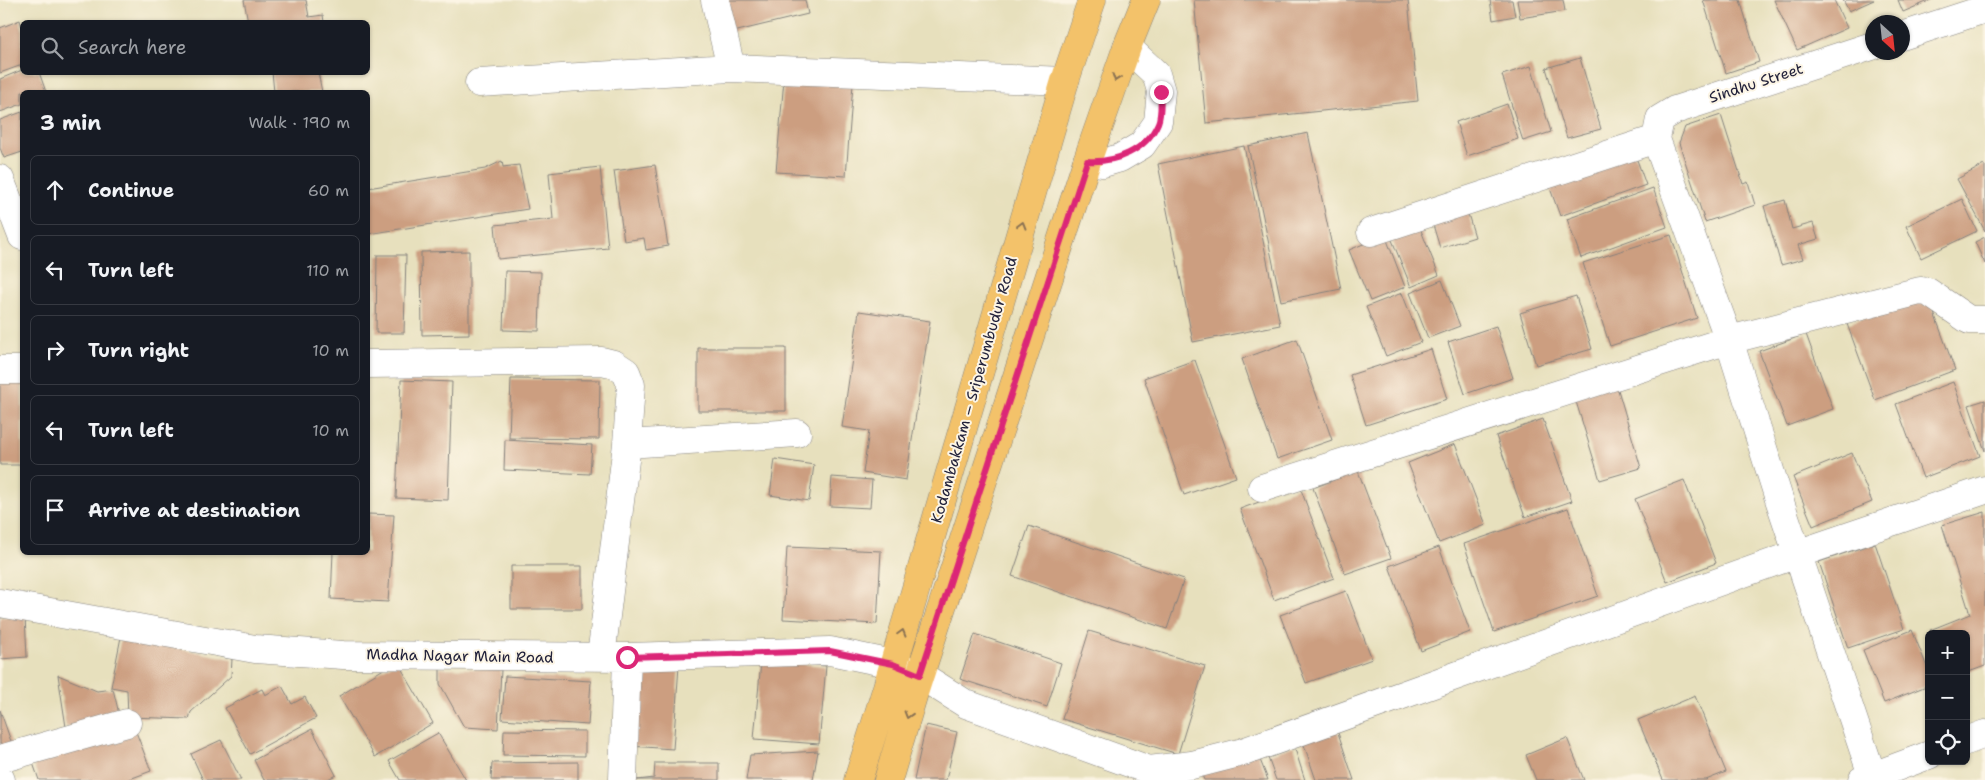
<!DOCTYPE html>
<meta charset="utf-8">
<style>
body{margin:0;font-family:"Shantell Sans",sans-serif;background:#20242c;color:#f1f3f6}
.controls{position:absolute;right:15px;bottom:15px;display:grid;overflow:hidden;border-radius:8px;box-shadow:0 1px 4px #0004}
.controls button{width:45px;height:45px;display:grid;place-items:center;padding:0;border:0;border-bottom:1px solid #363941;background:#171b24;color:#f1f3f6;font:25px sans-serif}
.compass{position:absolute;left:1865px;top:15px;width:45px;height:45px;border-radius:50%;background:#171b24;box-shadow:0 1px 4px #0004;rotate:153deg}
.stop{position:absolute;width:15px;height:15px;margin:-11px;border:4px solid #db2777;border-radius:50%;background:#fff}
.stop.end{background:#db2777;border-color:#fff;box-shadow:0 1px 5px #0008}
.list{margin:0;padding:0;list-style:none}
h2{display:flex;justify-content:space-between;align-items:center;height:65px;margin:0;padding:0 20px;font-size:21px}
h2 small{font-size:16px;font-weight:400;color:#9ea1a6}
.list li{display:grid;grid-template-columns:32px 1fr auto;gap:15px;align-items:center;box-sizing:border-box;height:70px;margin:0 10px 10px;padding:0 10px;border:1px solid #363941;border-radius:8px}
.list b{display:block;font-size:19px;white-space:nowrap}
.list em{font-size:16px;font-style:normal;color:#9ea1a6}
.icon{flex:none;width:28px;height:28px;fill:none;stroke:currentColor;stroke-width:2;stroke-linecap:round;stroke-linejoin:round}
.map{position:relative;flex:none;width:1985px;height:780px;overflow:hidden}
.search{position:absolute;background:#171b24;box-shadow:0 1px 4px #0004;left:20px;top:20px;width:350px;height:55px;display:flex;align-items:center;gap:12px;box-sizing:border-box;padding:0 18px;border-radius:8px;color:#9ea1a6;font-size:19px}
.panel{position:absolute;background:#171b24;box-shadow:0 1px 4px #0004;left:20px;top:90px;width:350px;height:465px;border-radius:8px}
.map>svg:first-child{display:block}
.building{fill:#cc9e80}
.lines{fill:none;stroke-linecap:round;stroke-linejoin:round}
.minor-casing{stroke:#84817c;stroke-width:29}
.major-casing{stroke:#84817c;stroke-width:29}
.minor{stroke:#fff;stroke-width:28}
.major{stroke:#f3c26a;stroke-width:28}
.oneway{stroke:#8a7252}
.route{stroke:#db2777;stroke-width:6}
.labels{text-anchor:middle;stroke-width:4;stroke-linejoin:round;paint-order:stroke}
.street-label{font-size:15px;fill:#22223b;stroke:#fcf5e5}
</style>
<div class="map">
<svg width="1985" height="780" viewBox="0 0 1985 780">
<rect width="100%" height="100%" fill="#fcf5e5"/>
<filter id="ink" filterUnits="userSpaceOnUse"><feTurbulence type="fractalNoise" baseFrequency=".02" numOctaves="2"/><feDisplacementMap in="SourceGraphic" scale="10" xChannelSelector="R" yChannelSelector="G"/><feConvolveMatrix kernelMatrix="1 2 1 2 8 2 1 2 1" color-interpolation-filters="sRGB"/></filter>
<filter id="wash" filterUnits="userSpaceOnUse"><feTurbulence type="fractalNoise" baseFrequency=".0096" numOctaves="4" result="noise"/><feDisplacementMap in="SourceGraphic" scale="20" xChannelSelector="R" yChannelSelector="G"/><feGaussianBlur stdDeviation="1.12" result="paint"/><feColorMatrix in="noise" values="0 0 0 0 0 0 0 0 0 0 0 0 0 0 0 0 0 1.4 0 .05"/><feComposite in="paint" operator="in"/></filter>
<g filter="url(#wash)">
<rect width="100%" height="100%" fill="#e7e0bd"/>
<g id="blocks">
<!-- building -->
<path class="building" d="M244,0H306L309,17L323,15L324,22H248Z
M721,0H805L808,14L729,33Z
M1194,0H1408L1418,101L1206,123Z
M1490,0H1512L1515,16L1493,20Z
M1517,0H1563L1565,11L1520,18Z
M1703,0H1740L1759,62L1726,73Z
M1774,0H1834L1847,28L1797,50Z
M1843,0H1874L1849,11Z
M1898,0H1931L1903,12Z
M20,20L22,28V65L0,73V28Z
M1580,58L1601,129L1567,138L1546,68Z
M1531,66L1551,132L1523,141L1502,75Z
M22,70V72H39L46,92H22V104L0,112V79Z
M272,72H318L322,92H274Z
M784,79L853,84L846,176L776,172Z
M1507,104L1518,139L1467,156L1456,122Z
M22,112V152L4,158L0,148V120Z
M1721,115L1743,184L1748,182L1755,205L1705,222L1679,143L1685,127Z
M1308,133L1341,289L1281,301L1248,146Z
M1244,146L1280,325L1193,342L1158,164Z
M1632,146L1646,185L1560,216L1546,177Z
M502,161L503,167L519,165L528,209L368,234V188L485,169Z
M655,165L668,246L646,250L644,238L624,241L614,171Z
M1984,165L1985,166V231L1957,179Z
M600,167L608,248L498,259L495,225L553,219L549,173Z
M1653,188L1667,227L1581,258L1567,219Z
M1962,199L1977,231L1921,258L1906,226Z
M1785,200L1792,229L1813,223L1818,239L1798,245L1803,259L1781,265L1764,206Z
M1465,204L1475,237L1440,248L1430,215Z
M1418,223L1439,275L1411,287L1390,235Z
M1385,235L1405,287L1370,301L1349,250Z
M1671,235L1697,318L1610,346L1583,263Z
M1985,237V264L1975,242Z
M469,251V334L422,335L421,252Z
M377,255H406L404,333H376Z
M505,271L541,272L539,331L503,330Z
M1442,280L1460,326L1428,338L1410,293Z
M1402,293L1421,342L1386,356L1366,307Z
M1927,294L1955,370L1875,400L1847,324Z
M1576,296L1592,349L1536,365L1520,313Z
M859,311L930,321L906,480L863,473L869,431L842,427Z
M1496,326L1513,378L1465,394L1448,342Z
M1806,334L1833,409L1787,426L1759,351Z
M1297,339L1332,440L1277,459L1242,359Z
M698,348H786V411H698Z
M1431,349L1447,399L1366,425L1350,375Z
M1195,360L1236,477L1184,495L1144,378Z
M0,375H22V465H0Z
M511,379L600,380L599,439L509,438Z
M401,380L452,382L448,500L396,498Z
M1953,382L1980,456L1923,478L1896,404Z
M1616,383L1641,468L1600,480L1574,395Z
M1985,400V451L1969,405Z
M1543,419L1572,501L1525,517L1496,436Z
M505,440L592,445L590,474L504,470Z
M1455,444L1486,525L1439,543L1408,463Z
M1852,453L1872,502L1813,526L1793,477Z
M775,459L814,465L809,501L770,495Z
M1358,471L1391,558L1345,574L1313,488Z
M832,477L872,480L870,508L830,506Z
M1684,480L1716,563L1667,582L1635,499Z
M1300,487L1334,578L1274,600L1240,509Z
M1568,508L1598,596L1494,632L1464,544Z
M1985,512V666L1966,673V634H1932L1930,630L1970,614L1942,525Z
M368,514L394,515L388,602L331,599L333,552H368Z
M1029,526L1184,579L1167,629L1012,576Z
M1875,543L1904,629L1848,648L1819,562Z
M787,547L881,551L877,624L783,619Z
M1439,547L1470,632L1421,651L1389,566Z
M511,566H582V609H511Z
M1346,591L1372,659L1306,683L1280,615Z
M25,616L27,657L0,659V618Z
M1912,630L1929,672V685L1884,703L1863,650Z
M1089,631L1205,666L1178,754L1062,719Z
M975,634L1061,663L1047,707L960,679Z
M121,637L232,659L231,676L191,712L189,719L128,717L127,690L111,687Z
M397,661L433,723L375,757L339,696Z
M761,661L826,666L819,744L754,739Z
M636,663L679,666L673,749L630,746Z
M440,668L501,670L498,729L464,727L440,684Z
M58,675L97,691L113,689L120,718L66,727Z
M505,676L591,681L588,725L502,719Z
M282,686L292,704L305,697L316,718L250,754L225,708L262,689L265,695Z
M1695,696L1726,772L1706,780H1663L1638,720Z
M0,710L13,747L0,751Z
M133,724L151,771L127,780H39L33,763Z
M926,725L957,732L946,780H914Z
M1336,727L1354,780H1316L1302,739Z
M312,729L336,775L326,780H264L254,760Z
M504,730L585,731V756L503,755Z
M438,733L466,780H400L389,761Z
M1567,738L1584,780H1536L1526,755Z
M221,740L241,780H203L191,754Z
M1294,746L1305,780H1276L1267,755Z
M818,751L813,780H746L750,755Z
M1257,752L1268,780H1204L1201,773Z
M578,762V780H491L492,763Z
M655,763H719V780H637L654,778Z"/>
</g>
</g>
<g filter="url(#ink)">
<use href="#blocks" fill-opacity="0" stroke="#84817c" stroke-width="1"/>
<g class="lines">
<defs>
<path id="minor" d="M715,0L731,68L1065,81
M1902,36L1985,9
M479,83L731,68
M1087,161L1103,163L1120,158L1142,145L1158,122L1161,91L1156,74L1127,47
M0,179L22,236
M1371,232L1656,139
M368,364L602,361L614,364L626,372L631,385L627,444L601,657
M0,370H22
M627,444L797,433
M1262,488L1729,340L1920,291L1928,292L1969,320H1985
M0,603L255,649L343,655L627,657L830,651L893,664L920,675L966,704L1149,770L1192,765L1243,752L1797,554L1985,490
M1966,741L1985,734
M0,759L127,723
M1872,775L1779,499L1729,340L1656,139L1660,119L1675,110L1872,46
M0,778L1,780
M623,780L627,657
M1862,780L1929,755"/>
<path id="major" d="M858,780L887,687L1065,81L1092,0
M888,780L913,696L1087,161L1127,47L1146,0"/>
</defs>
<!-- minor casing -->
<use href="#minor" class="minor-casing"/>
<!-- major casing -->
<use href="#major" class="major-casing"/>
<!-- minor -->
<use href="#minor" class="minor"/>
<!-- major -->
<use href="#major" class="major"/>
</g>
<!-- one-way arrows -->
<defs><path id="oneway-chevron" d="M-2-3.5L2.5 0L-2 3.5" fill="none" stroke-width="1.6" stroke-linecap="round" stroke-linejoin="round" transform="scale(1.25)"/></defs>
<g class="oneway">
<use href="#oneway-chevron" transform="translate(1116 78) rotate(109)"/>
<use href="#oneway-chevron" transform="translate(1022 225) rotate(-74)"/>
<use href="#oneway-chevron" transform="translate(902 633) rotate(-74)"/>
<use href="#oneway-chevron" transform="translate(908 715) rotate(107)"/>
</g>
</g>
<g class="lines" filter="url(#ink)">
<!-- route -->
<path class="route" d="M627,657L830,651L893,664L920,675L1087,161C1115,163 1146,151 1158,123C1162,114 1160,101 1161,92"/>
</g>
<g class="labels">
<!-- street labels -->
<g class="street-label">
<text transform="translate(1756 83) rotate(-18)" y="5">Sindhu Street</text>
<text transform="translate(974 390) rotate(-74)" y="5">Kodambakkam – Sriperumbudur Road</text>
<text transform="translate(460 656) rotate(1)" y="5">Madha Nagar Main Road</text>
</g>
</g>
</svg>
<div class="controls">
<button>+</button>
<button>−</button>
<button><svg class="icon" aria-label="locate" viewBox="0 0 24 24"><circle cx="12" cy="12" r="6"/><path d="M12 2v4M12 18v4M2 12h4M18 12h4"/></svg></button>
</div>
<svg class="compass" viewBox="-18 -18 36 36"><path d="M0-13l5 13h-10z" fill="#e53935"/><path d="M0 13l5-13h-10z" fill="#9ea1a6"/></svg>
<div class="stop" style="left:627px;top:657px"></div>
<div class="stop end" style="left:1161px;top:92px"></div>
<div class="search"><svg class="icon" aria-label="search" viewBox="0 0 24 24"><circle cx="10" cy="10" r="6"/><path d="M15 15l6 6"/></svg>Search here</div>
<section class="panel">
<h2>3 min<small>Walk · 190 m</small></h2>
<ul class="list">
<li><svg class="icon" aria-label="ahead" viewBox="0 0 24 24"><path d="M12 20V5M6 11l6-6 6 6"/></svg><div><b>Continue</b></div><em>60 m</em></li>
<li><svg class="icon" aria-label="left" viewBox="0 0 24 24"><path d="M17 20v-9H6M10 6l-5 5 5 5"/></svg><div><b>Turn left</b></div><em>110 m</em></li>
<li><svg class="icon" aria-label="right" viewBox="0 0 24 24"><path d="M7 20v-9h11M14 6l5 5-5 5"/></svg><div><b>Turn right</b></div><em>10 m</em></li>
<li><svg class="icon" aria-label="left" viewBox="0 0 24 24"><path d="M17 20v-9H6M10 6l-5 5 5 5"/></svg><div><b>Turn left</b></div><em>10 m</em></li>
<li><svg class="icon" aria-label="arrive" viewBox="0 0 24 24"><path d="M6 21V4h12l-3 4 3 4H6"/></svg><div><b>Arrive at destination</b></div></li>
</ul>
</section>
</div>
